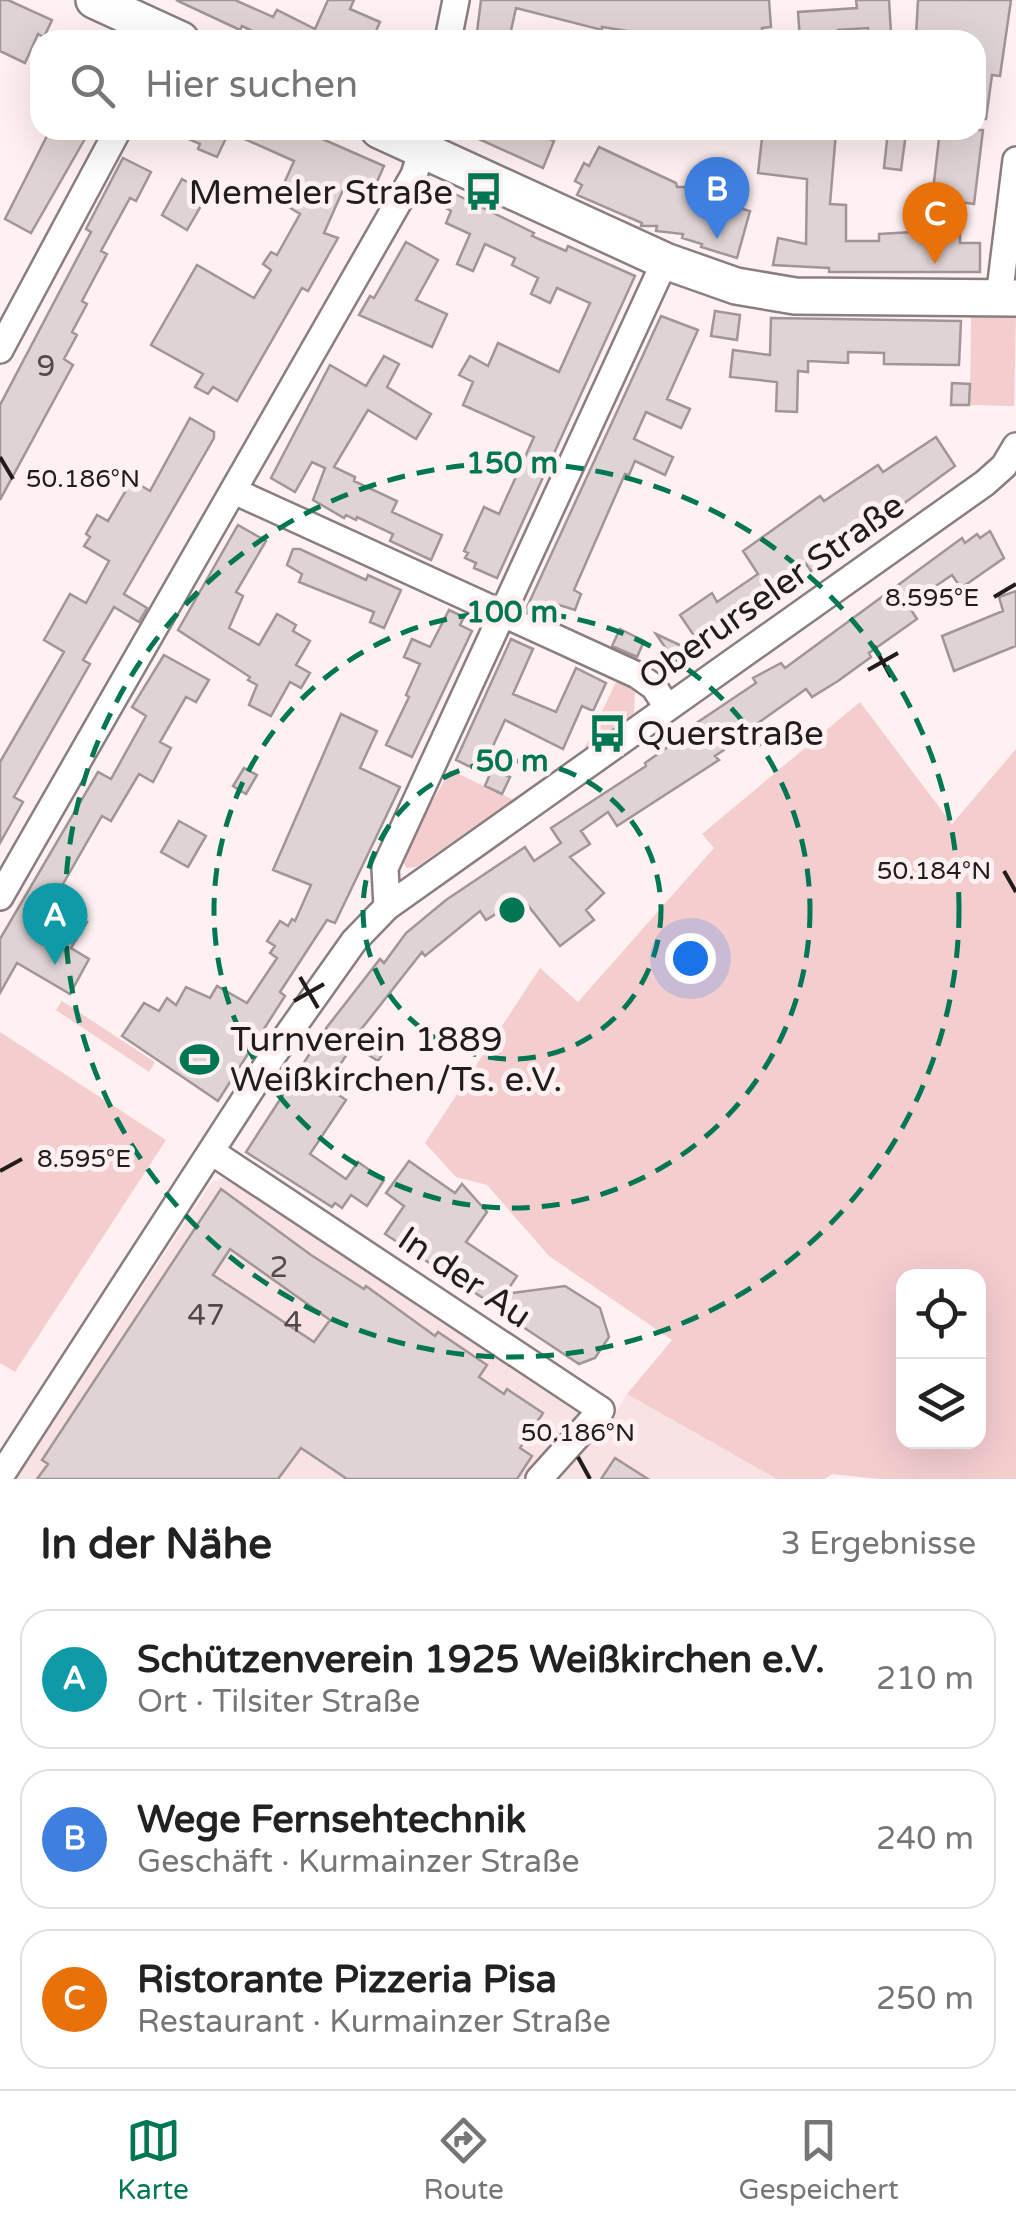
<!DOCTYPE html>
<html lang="de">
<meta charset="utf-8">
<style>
body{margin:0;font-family:"Varela Round",sans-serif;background:#f6f6f6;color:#222}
.controls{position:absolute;right:30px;bottom:30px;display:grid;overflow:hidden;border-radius:20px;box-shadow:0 10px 40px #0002}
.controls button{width:90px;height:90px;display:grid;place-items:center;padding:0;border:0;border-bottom:2px solid #e0e0e0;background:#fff;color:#222;font:50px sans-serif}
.you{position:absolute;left:690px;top:958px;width:35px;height:35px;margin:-25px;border:8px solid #fff;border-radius:50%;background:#1a73e8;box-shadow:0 0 0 15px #1a73e833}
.badge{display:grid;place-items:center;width:65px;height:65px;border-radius:50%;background:#007652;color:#fff;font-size:32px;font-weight:700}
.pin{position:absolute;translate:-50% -82px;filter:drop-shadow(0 2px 5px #0008)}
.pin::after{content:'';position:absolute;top:52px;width:35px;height:30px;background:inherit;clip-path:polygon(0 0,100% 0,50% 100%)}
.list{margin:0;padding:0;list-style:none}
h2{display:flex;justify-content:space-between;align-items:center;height:130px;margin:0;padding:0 40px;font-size:42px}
h2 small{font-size:32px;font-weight:400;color:#767676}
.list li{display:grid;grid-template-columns:65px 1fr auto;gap:30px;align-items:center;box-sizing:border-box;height:140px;margin:0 20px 20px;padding:0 20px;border:2px solid #e0e0e0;border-radius:30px}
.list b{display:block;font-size:38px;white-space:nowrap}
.list p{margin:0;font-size:32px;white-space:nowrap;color:#767676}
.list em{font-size:32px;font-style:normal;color:#767676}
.icon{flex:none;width:55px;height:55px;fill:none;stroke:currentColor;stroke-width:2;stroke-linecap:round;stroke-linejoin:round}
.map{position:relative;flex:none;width:1016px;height:1479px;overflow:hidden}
.search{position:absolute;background:#fff;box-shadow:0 10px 40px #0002;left:30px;right:30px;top:30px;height:110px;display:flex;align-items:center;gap:25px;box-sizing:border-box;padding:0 35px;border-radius:30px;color:#767676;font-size:38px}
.sheet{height:610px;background:#fff}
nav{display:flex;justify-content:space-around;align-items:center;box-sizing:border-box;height:140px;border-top:2px solid #e0e0e0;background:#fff;font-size:28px;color:#767676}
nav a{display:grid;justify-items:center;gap:5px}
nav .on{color:#007652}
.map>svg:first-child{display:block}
.built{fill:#f9e2e3}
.green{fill:#f4cdcf;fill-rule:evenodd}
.building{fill:#e0d3d3;stroke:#a29596;stroke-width:2.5;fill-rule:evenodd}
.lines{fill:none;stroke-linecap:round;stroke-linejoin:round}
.street-casing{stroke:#8a7e7f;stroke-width:30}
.secondary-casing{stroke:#8a7e7f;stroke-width:40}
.street{stroke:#fff;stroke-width:25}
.secondary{stroke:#fff;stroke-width:35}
.ticks{fill:none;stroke:#221d1d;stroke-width:4}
.ring{fill:none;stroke:#007652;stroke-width:5;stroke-dasharray:18 12}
.labels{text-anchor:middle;stroke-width:10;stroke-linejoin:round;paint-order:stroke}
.number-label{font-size:30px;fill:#524a4a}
.poi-label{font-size:35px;fill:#221d1d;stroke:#fff1f2;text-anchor:start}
.street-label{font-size:35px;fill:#221d1d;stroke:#fff1f2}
.ticks-label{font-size:25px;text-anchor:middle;fill:#221d1d;stroke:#fff1f2;stroke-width:10;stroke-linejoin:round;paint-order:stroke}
.centre{fill:#007652;stroke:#fff1f2;stroke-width:5}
.ring-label{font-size:30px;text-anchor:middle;font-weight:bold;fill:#007652;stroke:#fff1f2;stroke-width:10;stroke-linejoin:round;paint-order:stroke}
</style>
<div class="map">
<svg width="1016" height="1479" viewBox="0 0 1016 1479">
<rect width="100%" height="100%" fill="#fff1f2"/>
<!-- built -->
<path class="built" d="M228,1177L605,1431L627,1394L777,1479H15L212,1182Z"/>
<!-- green -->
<path class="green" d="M971,316H1016L1014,406L970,405Z
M617,680L635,692L634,713L584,749Z
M860,702L952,824L1016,749V1479H880L832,1474L825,1479H777L627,1394L672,1340L549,1256L487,1185L456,1177L425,1143L540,968L578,1002L714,848L702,834ZM904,1276H978V1442H904Z
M450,770L514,800L416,867L406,868L403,860L404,853Z
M62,1001L155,1062L149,1072L56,1010Z
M0,1032L166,1140L15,1372L0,1363Z"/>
<!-- building -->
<path class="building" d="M0,0H8L52,20L44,37L38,34L25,63L0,51Z
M176,0H235L273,17L277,10L315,29L328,0H354L350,9L380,22L372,40H271L242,26L240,30Z
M481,0H769L771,27L762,28L763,40H733L732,33L652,40L653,35L602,27V30L516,8L510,35L499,33L497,40H476Z
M856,0H889L891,33H886L887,40H869L868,28L838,30V40H800L798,12L857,8Z
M918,0H1011L1000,76L992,75L986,119H976V40L916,36Z
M50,130H74L86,137L31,233L5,219Z
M169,130H302L384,166L368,202L343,190L324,233L338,238L308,291L302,288L237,401L213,387L208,394L195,387L203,374L151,345L197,265L254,298L271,270L263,264L271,252L277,255L300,214L287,206L292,193L282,188L294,161L229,132L217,157L198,149L200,144Z
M459,130H530L554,141L543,168Z
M763,130L836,132L830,204L846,205V241H879V234L913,232L914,199H932L940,130H983L974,204L960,202V243H980V272H829V268L773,265L778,238L806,244L807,179L758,173Z
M888,131L906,133L901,170L884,168Z
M599,147L676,183L677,187H691V194L750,211L737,258L701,247L702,244L682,238L683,234L656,231L657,226H641L642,223L577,195L582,185L575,181L584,163L589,166Z
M123,158L151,172L136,201L130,198L101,251L107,254L82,301L87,304L72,332L77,335L64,359L73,365L0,500V405L91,232L86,229Z
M182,179L208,194L187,230L162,215Z
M451,192L534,233L532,236L566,251L568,246L635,276L497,578L474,568L476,563L465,558L468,553L464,551L484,507L499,514L534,437L463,405L473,382L459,375L470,356L488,366L498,343L559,372L590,303L557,288L550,303L531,294L538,278L512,265L515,258L485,244L473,271L457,264L470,234L446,223L451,211L444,207Z
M406,242L438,260L416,300L447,314L432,347L359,315L370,296L374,298Z
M715,311L740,315L737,340L711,336Z
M661,316L698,330L667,399L690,409L681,428L646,412L634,439L673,457L665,475L635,461L629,475L625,474L574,590L581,594L575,610L556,604L550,617L527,607Z
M771,318L961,321L959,365L884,364V353L848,352V363L808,361V372L798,371L797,412L776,411L777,382L730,377L733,350L770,355Z
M384,356L399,364L387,387L431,414L416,439L368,410L334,467L355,477L354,481L397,501L392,512L442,535L431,560L390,541L393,534L357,517L356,520L346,515L344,518L313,500L325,468L312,462L295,492L271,478L330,365L366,386Z
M952,383L970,384L969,405H951Z
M190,418L214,432V438L124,594L147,608L139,622L114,607L83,660L90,664L14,797L23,802L0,843V762L64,652L44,640L70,594L86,603L109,561L84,546L90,537L86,534L97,515L108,521L132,480L150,491Z
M936,437L955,466L817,567L811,571L806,564L777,583L784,593L758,611L732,626L727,619L697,640L680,615L712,593L717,602L758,574L743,551L820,496L824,501L878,465L883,472Z
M238,525L266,541L236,592L243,596L229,628L259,645L277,614L296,625L293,631L310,641L296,665L310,673L301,688L290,682L271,716L249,705L257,685L248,680L250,677L178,630Z
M990,531L1004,558L961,588L952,575L908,605L917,619L869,653L871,657L838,681L812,697L806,689L747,731L749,733L715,756L719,760L617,826L608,812L581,831L590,844L570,857L604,893L586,910L594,920L560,946L522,898L486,920L480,911L425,956L422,952L359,1032L382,1055L378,1061L353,1045L326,1086L346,1100L310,1154L346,1179L358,1162L384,1180L367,1206L351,1195L342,1208L335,1203L332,1207L246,1152L327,1027L380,959L384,963L406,933L446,900L525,847L534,861L561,843L551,828L646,766L645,763L700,724L698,722L756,683L753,678L781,663L785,668L962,538L965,543L977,534L980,538Z
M293,549H300L366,580L368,575L401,590L384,628L370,622L374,612L299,582L302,574L287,565Z
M1016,591V646L954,671L942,636L1003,611L999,597Z
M449,610L464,617L460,625L472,631L412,757L386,745L409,697L406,695L420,664L404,657L412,639L430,647Z
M620,629L644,641L637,657L612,646Z
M656,634L697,653L678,666Z
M511,639L533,649L513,694L556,712L576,668L606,683L593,711L582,706L563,749L505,720L481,772L456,760Z
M164,655L209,680L196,702L186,697L160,742L171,748L153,782L139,774L111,821L102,816L63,884L66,886L56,904L87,922L71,948L89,959L70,994L17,963L0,993V939L98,772L111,779L146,716L132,707Z
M341,714L377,731L360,768L400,787L335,923L327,920L280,992L285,996L218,1101L122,1036L144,1003L159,1011L167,998L176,1005L186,987L210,998L217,986L247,1003L277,958L270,953L275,946L267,941L280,921L288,926L292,919L295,921L311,885L273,870Z
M244,768L257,775L246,794L233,786Z
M492,769L510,777L502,794L485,786Z
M179,821L206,836L188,867L161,852Z
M409,1161L455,1193L462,1184L487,1212L466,1242L517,1276L505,1294L565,1286L600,1308L609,1337L595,1358L579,1364L523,1327L525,1324L497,1304H492L385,1234L404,1206L386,1193Z
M221,1189L311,1255L364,1289L366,1286L435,1336L438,1332L487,1365L479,1377L504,1394L507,1389L543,1413L520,1448L532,1456L517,1479H347L301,1448L278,1479H37L48,1464L42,1460ZM230,1249L330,1320L314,1342L213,1275Z
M615,1458L648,1479H601Z"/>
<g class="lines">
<defs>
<path id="street" d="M448,40L456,0
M999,298L1016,160
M0,350L118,130
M234,491L637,675L654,687L667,707
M0,897L414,175L428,130
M387,907L385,868L665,261
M212,1152L601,1410L539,1479
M0,1477L274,1054L354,941L387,907L985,483L1004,466L1016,446"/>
<path id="secondary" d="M94,0L181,40
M379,130L665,261L736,286L795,296L1016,298"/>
</defs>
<!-- street casing -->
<use href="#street" class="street-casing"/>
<!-- secondary casing -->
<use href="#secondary" class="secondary-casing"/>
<!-- street -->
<use href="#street" class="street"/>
<!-- secondary -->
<use href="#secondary" class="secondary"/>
</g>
<!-- ticks -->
<path class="ticks" d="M0,457L13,479M994,597L1016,584M874,646L891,677M868,670L898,653M1004,871L1016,892M300,977L318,1008M294,1001L324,984M0,1171L22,1159M578,1457L590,1479"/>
<!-- distance rings -->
<g class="ring">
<circle cx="512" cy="910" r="149"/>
<circle cx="512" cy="910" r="298"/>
<circle cx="512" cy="910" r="447"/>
</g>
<!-- icons -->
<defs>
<symbol id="bus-bare" viewBox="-9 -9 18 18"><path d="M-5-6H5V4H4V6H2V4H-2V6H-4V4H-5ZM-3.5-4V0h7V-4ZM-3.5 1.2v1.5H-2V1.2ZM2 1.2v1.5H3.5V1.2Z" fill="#007652" stroke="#fff1f2" stroke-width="2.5" paint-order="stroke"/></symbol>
<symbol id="stadium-bare" viewBox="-9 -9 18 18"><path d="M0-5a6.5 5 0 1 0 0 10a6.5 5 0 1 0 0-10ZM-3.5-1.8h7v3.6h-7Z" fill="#007652" stroke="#fff1f2" stroke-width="2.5" paint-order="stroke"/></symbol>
</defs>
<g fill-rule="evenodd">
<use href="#bus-bare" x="456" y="164" width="55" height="55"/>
<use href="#bus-bare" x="580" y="706" width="55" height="55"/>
<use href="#stadium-bare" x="172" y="1032" width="55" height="55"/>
</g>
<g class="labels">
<!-- number labels -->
<g class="number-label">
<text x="46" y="376">9</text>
<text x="279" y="1277">2</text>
<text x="206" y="1325">47</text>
<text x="293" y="1332">4</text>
</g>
<!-- poi labels -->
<g class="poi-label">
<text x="453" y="204" text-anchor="end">Memeler Straße</text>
<text x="637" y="745">Querstraße</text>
<text x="230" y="1051">Turnverein 1889<tspan x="230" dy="40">Weißkirchen/Ts. e.V.</tspan></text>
</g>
<!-- street labels -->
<g class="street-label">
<text transform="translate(771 591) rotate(-35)" y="12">Oberurseler Straße</text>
<text transform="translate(465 1277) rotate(34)" y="12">In der Au</text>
</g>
</g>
<g class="ticks-label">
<text x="83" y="487">50.186°N</text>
<text x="932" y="606">8.595°E</text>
<text x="934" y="879">50.184°N</text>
<text x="84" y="1167">8.595°E</text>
<text x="578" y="1441">50.186°N</text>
</g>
<circle cx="512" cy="910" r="15" class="centre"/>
<g class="ring-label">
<text x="512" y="473">150 m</text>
<text x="512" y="622">100 m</text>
<text x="512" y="771">50 m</text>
</g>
</svg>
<div class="controls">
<button><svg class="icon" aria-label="locate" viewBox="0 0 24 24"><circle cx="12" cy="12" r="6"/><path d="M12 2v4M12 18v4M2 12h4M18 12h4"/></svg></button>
<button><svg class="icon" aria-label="layers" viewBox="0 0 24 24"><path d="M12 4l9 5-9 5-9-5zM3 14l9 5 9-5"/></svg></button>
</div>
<div class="you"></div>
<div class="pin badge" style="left:55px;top:965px;background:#0f9aa8">A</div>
<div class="pin badge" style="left:717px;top:239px;background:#3f7fe0">B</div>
<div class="pin badge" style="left:935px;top:264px;background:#e8710a">C</div>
<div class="search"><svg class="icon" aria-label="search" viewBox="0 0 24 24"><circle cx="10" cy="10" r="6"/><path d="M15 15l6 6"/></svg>Hier suchen</div>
</div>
<section class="sheet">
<h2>In der Nähe<small>3 Ergebnisse</small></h2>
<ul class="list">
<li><span class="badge" style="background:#0f9aa8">A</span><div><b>Schützenverein 1925 Weißkirchen e.V.</b><p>Ort · Tilsiter Straße</p></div><em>210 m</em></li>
<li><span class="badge" style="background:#3f7fe0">B</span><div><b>Wege Fernsehtechnik</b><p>Geschäft · Kurmainzer Straße</p></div><em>240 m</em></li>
<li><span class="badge" style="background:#e8710a">C</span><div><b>Ristorante Pizzeria Pisa</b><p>Restaurant · Kurmainzer Straße</p></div><em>250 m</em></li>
</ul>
</section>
<nav>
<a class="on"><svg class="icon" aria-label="map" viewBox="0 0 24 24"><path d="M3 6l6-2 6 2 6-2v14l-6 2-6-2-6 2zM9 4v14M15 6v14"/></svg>Karte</a>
<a><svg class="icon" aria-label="directions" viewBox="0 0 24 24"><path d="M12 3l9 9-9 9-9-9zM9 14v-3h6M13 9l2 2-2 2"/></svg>Route</a>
<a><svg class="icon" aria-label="saved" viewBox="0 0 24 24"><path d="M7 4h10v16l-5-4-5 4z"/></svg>Gespeichert</a>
</nav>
